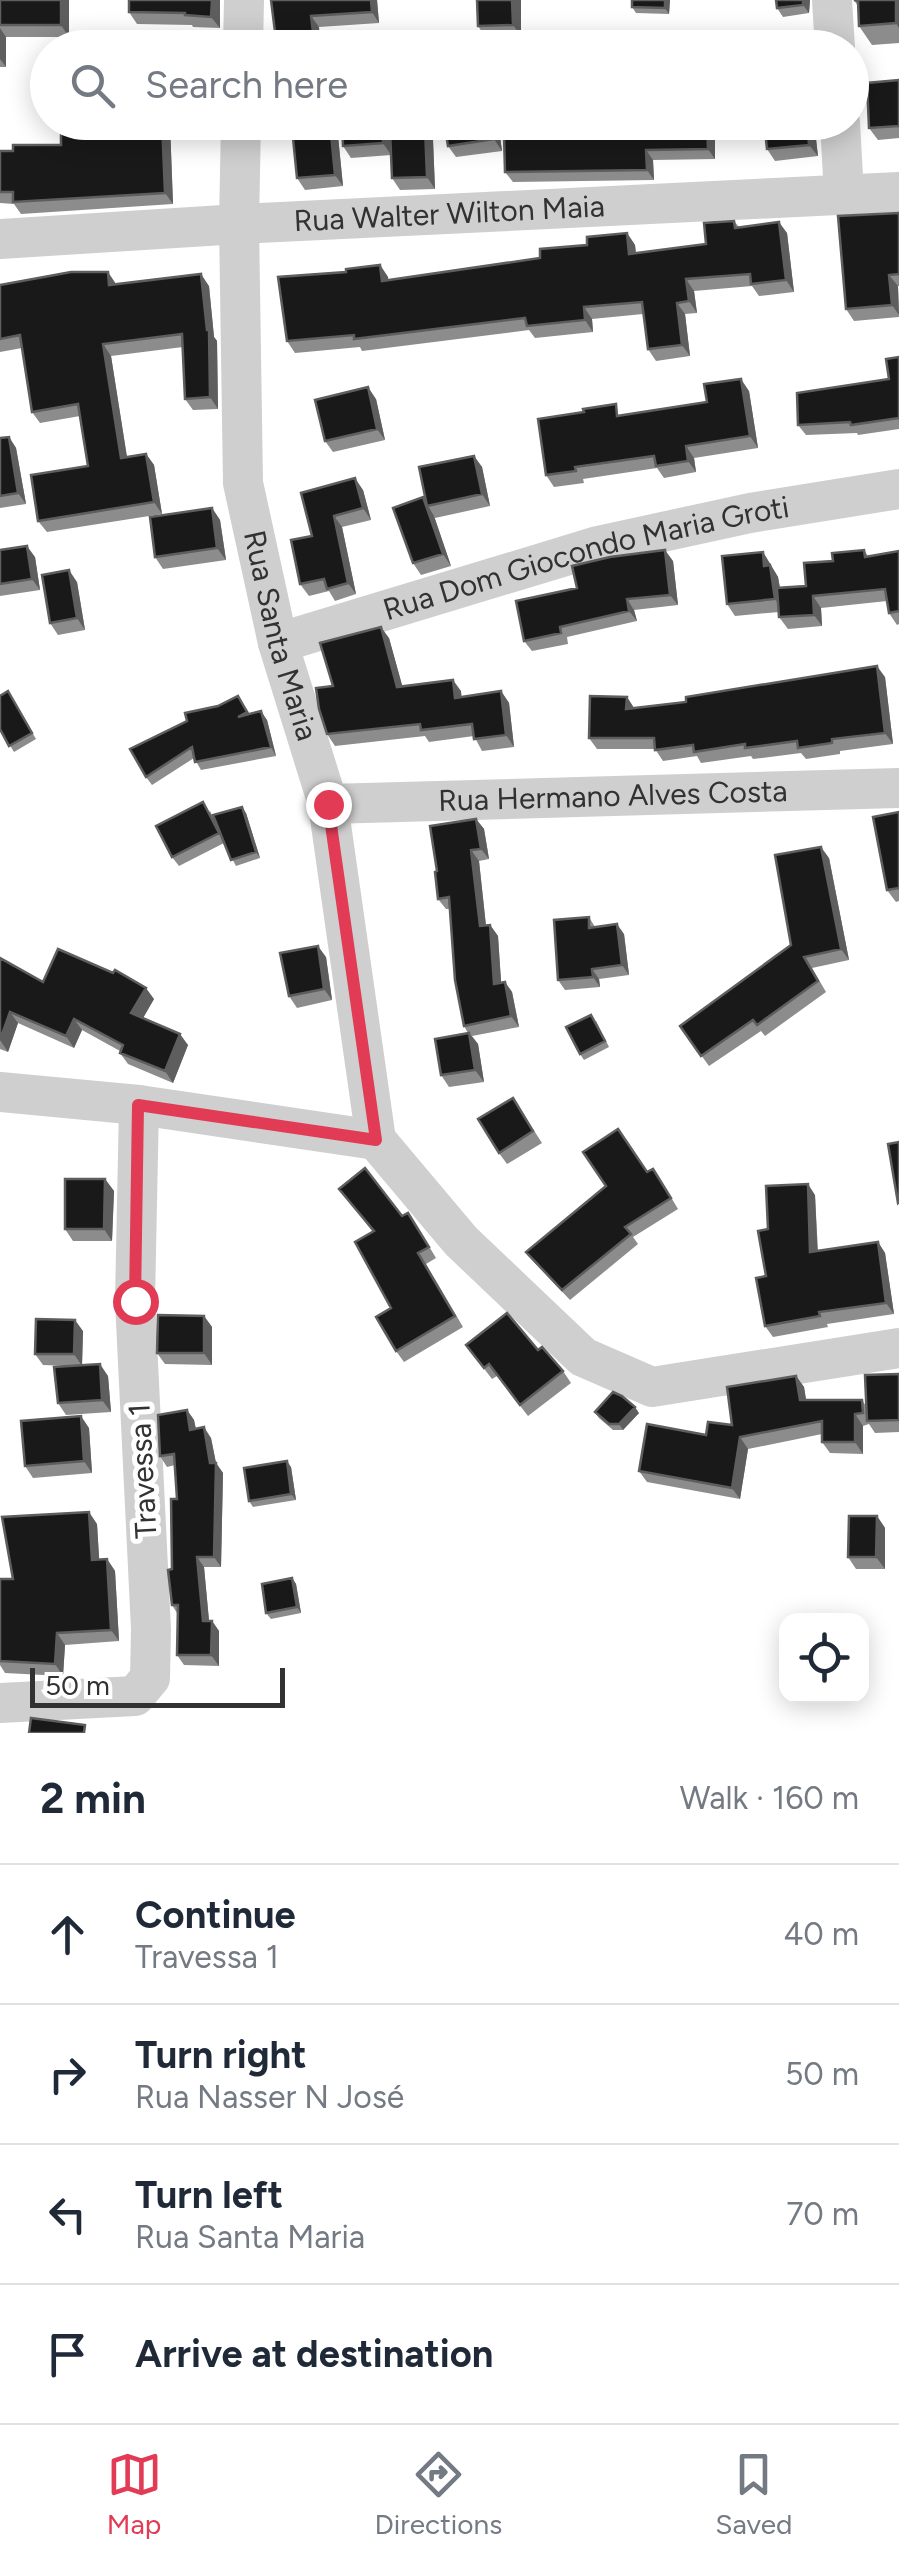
<!DOCTYPE html>
<meta charset="utf-8">
<style>
body{margin:0;font-family:Figtree,sans-serif;background:#f6f6f7;color:#1f2937}
.controls{position:absolute;right:30px;bottom:30px;display:grid;overflow:hidden;border-radius:20px;box-shadow:0 5px 25px #0003}
.controls button{width:90px;height:90px;display:grid;place-items:center;padding:0;border:0;border-bottom:2px solid #e0e1e3;background:#fff;color:#1f2937;font:50px sans-serif}
.scale{position:absolute;left:30px;bottom:25px;width:255px;box-sizing:border-box;padding-left:10px;border:5px solid #323232;border-top:0;font-size:28px;line-height:35px;white-space:nowrap;color:#323232;-webkit-text-stroke:8px #fff;paint-order:stroke}
.stop{position:absolute;width:30px;height:30px;margin:-22px;border:8px solid #e23b56;border-radius:50%;background:#fff}
.stop.end{background:#e23b56;border-color:#fff;box-shadow:0 2px 10px #0008}
.list{margin:0;padding:0;list-style:none}
h2{display:flex;justify-content:space-between;align-items:center;height:130px;margin:0;padding:0 40px;font-size:42px}
h2 small{font-size:32px;font-weight:400;color:#747a83}
.list li{display:grid;grid-template-columns:65px 1fr auto;gap:30px;align-items:center;box-sizing:border-box;height:140px;padding:0 40px;border-top:2px solid #e0e1e3}
.list b{display:block;font-size:38px;white-space:nowrap}
.list p{margin:0;font-size:32px;white-space:nowrap;color:#747a83}
.list em{font-size:32px;font-style:normal;color:#747a83}
.icon{flex:none;width:55px;height:55px;fill:none;stroke:currentColor;stroke-width:2;stroke-linecap:round;stroke-linejoin:round}
.map{position:relative;flex:none;width:899px;height:1733px;overflow:hidden}
.search{position:absolute;background:#fff;box-shadow:0 5px 25px #0003;left:30px;right:30px;top:30px;height:110px;display:flex;align-items:center;gap:25px;box-sizing:border-box;padding:0 35px;border-radius:55px;color:#747a83;font-size:38px}
.sheet{height:690px;background:#fff}
nav{display:flex;justify-content:space-around;align-items:center;box-sizing:border-box;height:140px;border-top:2px solid #e0e1e3;background:#fff;font-size:28px;color:#747a83}
nav a{display:grid;justify-items:center;gap:5px}
nav .on{color:#e23b56}
.map>svg:first-child{display:block}
.lines{fill:none;stroke-linecap:round;stroke-linejoin:round}
.street{stroke:#cfcfcf;stroke-width:40}
.wall{fill:#8c8c8c}
.shaded-wall{fill:#5e5e5e}
.building{fill:#191919;stroke:#5e5e5e;stroke-width:2.5}
.route{stroke:#e23b56;stroke-width:12}
.labels{text-anchor:middle;stroke-width:10;stroke-linejoin:round;paint-order:stroke}
.street-label{font-size:30px;fill:#323232;stroke:#fff}
</style>
<div class="map">
<svg width="899" height="1733" viewBox="0 0 899 1733">
<rect width="100%" height="100%" fill="#fff"/>
<g class="lines">
<!-- street -->
<g class="street">
<path d="M832,0L835,48"/>
<path d="M243,48L244,0"/>
<path id="s1" d="M241,122L239,224L243,483L278,643L328,804L376,1140"/>
<path d="M840,122L844,195"/>
<path id="s2" d="M0,239L239,224L899,192"/>
<path id="s3" d="M278,643L598,546L750,513L899,489"/>
<path id="s4" d="M328,804L899,788"/>
<path d="M0,1092L139,1105L376,1140"/>
<path d="M376,1140L461,1241L583,1357L652,1387L899,1348"/>
<path d="M0,1703L135,1696L150,1678L151,1629L135,1301L139,1105"/>
</g>
</g>
<!-- wall -->
<path class="wall" d="M0,0H69V37H6V67H0Z
M129,0H220V28L193,27L192,25L137,24L129,12Z
M271,0H377L379,23L319,27Z
M521,0V36L486,38L478,26Z
M632,0H670L669,14L636,13L632,7Z
M776,0H810L809,13L783,17L777,8Z
M854,0H899V43L872,45L859,26L858,6Z
M899,80V138L878,140L869,128Z
M342,122H389L390,131L433,140L435,189L400,190L392,178L391,155L351,158L343,146Z
M444,122H498L502,151L456,157L448,146Z
M606,122H715V159L653,160L654,180L513,182L505,172L606,130Z
M764,122H814L818,156L775,161L767,149Z
M170,124L173,204L21,214L14,204L0,203V151H13L61,145Z
M330,124L338,136L343,186L305,190L297,178Z
M899,213V286H898L899,317L854,321L846,309Z
M734,221L739,227L787,233L794,292L759,296L752,286L694,291L697,313L685,314L690,356L656,361L648,349L643,314L592,319L593,332L535,338L529,330L362,351L360,347L295,353L287,341L346,272L380,265L388,277V280L540,258L627,233L635,245L636,253L706,244Z
M116,284L209,286L214,337L217,341L218,409L193,410L185,399L183,347L111,356L127,457L146,454L154,465L162,514L47,532L38,521L88,466L80,416L40,423L32,412L22,348L0,352V285Z
M899,357V429L858,435L857,433L806,435L798,425L889,379Z
M749,391L758,448L694,458L696,472L664,478L657,468L583,479L584,483L554,487L546,475L623,415L707,402Z
M376,399L385,440L333,452L325,441Z
M9,437L16,448L26,504L0,508V438Z
M474,456L482,467L490,506L435,518L434,516L451,566L421,575L413,563L423,497L426,501Z
M363,490L371,520L342,527L356,594L335,601L329,591L309,596L300,584L312,536Z
M212,508L220,520L226,560L163,569L155,557Z
M0,550L35,557L40,590L0,596Z
M864,550L868,556L899,551V624L897,625L889,613L887,601L821,608L822,626L788,629L779,617V612L735,616L727,604L763,552L778,577L780,588L806,586L833,561Z
M673,561L678,605L634,610L637,621L567,637L568,644L532,651L524,641L577,588Z
M77,582L85,630L58,635L50,623Z
M389,638L402,686L461,691V697L501,691L509,703L514,747L482,751L474,736L429,742L425,736L335,746L327,734L333,686Z
M885,677L893,744L840,751V754L806,759L801,753L753,759L751,756L701,763L697,756L663,761L655,749H597L589,738L627,697L634,708Z
M8,691L36,739L14,752L0,729Z
M238,696L250,714L267,720L276,756L201,770L194,758L152,785L146,777L218,706Z
M210,811L217,826L246,813L260,858L236,866L224,843L179,866L172,857Z
M899,812V901L896,902L887,890Z
M476,819L484,829L489,859L479,861L486,925H490L498,936L501,983L505,982L512,992L519,1027L472,1036L478,1044L484,1082L449,1087L441,1075L468,1033L464,1026L449,909H446L438,899Z
M829,858L849,960L812,968L826,992L765,1036L761,1031L709,1066L680,1026L791,945Z
M589,917L595,927L624,934L629,975L599,979L600,987L565,990L558,980Z
M326,957L332,1000L297,1008L289,996Z
M0,958L43,982L154,999L143,1018L188,1045L173,1083L128,1064L120,1053V1051L82,1030L74,1048L18,1023L8,1052L0,1049Z
M596,1021L609,1047L584,1060L580,1054Z
M513,1098L542,1143L507,1164L499,1153Z
M647,1172L660,1179L678,1209L633,1237L638,1244L570,1300L534,1262L526,1252L606,1186Z
M105,1179L114,1191L112,1241H73L65,1229Z
M339,1189L415,1223L436,1258L426,1264L463,1327L404,1362L396,1351L391,1308L373,1232Z
M815,1195L818,1251L878,1242L885,1253L894,1314L827,1324L828,1327L773,1337L765,1326L768,1229Z
M204,1316L212,1327V1365L165,1364L157,1353Z
M83,1331L82,1365L108,1376L111,1412L66,1415L58,1403L70,1366L43,1365L35,1354Z
M466,1345L538,1350L563,1371L571,1383L528,1416L497,1376L492,1379Z
M899,1374V1432L875,1433L869,1424L863,1426V1454L830,1453L822,1442V1434L748,1449L740,1499L647,1482L639,1471L732,1425L796,1376L804,1387L806,1400H862L866,1406Z
M187,1410L194,1420L196,1429L211,1438L216,1463L223,1473L221,1567H204L209,1621H212L219,1631V1666L184,1665L177,1655V1613L172,1605V1569L177,1499L175,1465L167,1467L160,1456Z
M595,1412L639,1413L623,1430H613L599,1418Z
M89,1428L92,1473L33,1478L25,1466Z
M291,1467L296,1500L253,1507L249,1501Z
M877,1516L885,1528V1569H856L848,1557Z
M97,1524L99,1559H107L115,1571L119,1641L65,1645L63,1676L5,1673L0,1665V1661L13,1579Z
M292,1578L296,1584L301,1613L271,1619L266,1613Z"/>
<!-- shaded-wall -->
<path class="shaded-wall" d="M61,0H69V37L61,25Z
M212,0H220V28L211,17Z
M371,0H377L379,23L372,12Z
M512,0H521V36L513,25Z
M665,0H670L669,14L665,8Z
M803,0H810L809,13L803,5Z
M896,0H899V28L896,23Z
M311,16L319,27L321,48H315Z
M0,28L6,37V67L0,59Z
M162,122L170,124L173,204L165,193Z
M382,122H389L391,155L383,143Z
M491,122H498L502,151L494,139Z
M707,122H715V159L708,149Z
M807,122H814L818,156L809,145Z
M330,124L338,136L343,186L335,175Z
M425,128L433,140L435,189L427,177Z
M646,150L653,160L654,180L647,170Z
M779,222L787,233L794,292L786,280Z
M627,233L635,245L637,265L629,254Z
M380,265L388,277L390,293L382,281Z
M108,272L116,284L109,285Z
M201,274L209,286L214,337L217,341L218,409L210,397L207,330Z
M889,275L898,286L899,315L892,305Z
M686,279L694,291L697,313L689,301Z
M677,303L685,314L690,356L682,345Z
M584,307L592,319L593,332L585,320Z
M103,344L111,356L129,470L121,458Z
M741,379L749,391L758,448L750,436Z
M368,387L376,399L385,440L377,429Z
M9,437L16,448L26,504L18,493Z
M686,446L694,458L696,472L688,461Z
M146,454L154,465L162,514L154,502Z
M474,456L482,467L490,506L482,494Z
M355,478L363,490L371,520L363,508Z
M423,497L434,516L451,566L443,554Z
M212,508L220,520L226,560L217,548Z
M334,516L342,527L356,594L348,583Z
M27,546L35,557L40,590L32,579Z
M665,550L673,561L678,605L670,595Z
M763,552L778,577L784,611L775,599L764,566Z
M69,570L77,582L85,630L77,618Z
M813,596L821,608L822,626L814,615Z
M627,599L634,610L637,621L629,611Z
M381,627L389,638L406,699L397,687Z
M877,666L885,677L893,744L885,733Z
M453,680L461,691L463,709L455,698Z
M501,691L509,703L514,747L506,735Z
M627,697L634,708L626,709Z
M261,711L267,720L276,756L271,747Z
M242,807L246,813L260,858L256,852Z
M476,819L484,829L489,859L481,849Z
M821,847L829,858L849,960L841,949Z
M471,850L479,861L487,936L480,926Z
M617,924L624,934L629,975L622,965Z
M490,925L498,936L502,995L494,984Z
M318,946L326,957L332,1000L324,989Z
M592,969L599,979L600,987L593,977Z
M505,982L512,992L519,1027L511,1016Z
M146,988L154,999L139,1025L131,1013Z
M10,1012L18,1023L8,1052L0,1040Z
M74,1019L82,1030L74,1048L66,1036Z
M469,1033L478,1044L484,1082L475,1070Z
M180,1034L188,1045L173,1083L165,1071Z
M105,1179L114,1191L112,1241L104,1229Z
M808,1184L815,1195L818,1263L810,1252Z
M878,1242L885,1253L894,1314L886,1303Z
M204,1316L212,1327V1365L204,1353Z
M75,1320L83,1331L82,1366L74,1354Z
M100,1364L108,1376L111,1412L102,1400Z
M796,1376L804,1387L808,1411L800,1400Z
M635,1407L639,1413L623,1430L619,1424Z
M187,1410L194,1420L198,1440L190,1430Z
M855,1414L863,1426V1454L855,1442Z
M81,1416L89,1428L92,1473L84,1461Z
M204,1427L211,1438L216,1463L223,1473L221,1567L214,1557L210,1463Z
M740,1437L748,1449L740,1499L732,1488Z
M287,1461L291,1467L296,1500L291,1494Z
M89,1512L97,1524L100,1572L92,1560Z
M877,1516L885,1528V1569L876,1557Z
M197,1557L204,1567L210,1631L203,1621Z
M107,1559L115,1571L119,1641L111,1630Z
M292,1578L296,1584L301,1613L297,1607Z
M212,1621L219,1631V1666L211,1655Z
M57,1633L65,1645L63,1676L55,1664Z"/>
<!-- building -->
<path class="building" d="M0,0H61V25H0Z
M129,0H212L211,17L185,15V13L129,12Z
M271,0H371L372,12L311,16L315,48H277Z
M477,0H512L513,25L478,26Z
M632,0H665V8L632,7Z
M776,0H803V5L777,8Z
M854,0H896V23L859,26L858,1Z
M899,80V126L869,128L867,83Z
M61,122H162L165,193L13,202V192H0V151H13V145H61Z
M342,122H382L383,143L343,146Z
M444,122H491L494,139L448,146Z
M606,122H707L708,149L646,150L647,170L505,172L504,135L606,130Z
M764,122H807L809,145L767,149Z
M330,124L335,175L297,178L292,128Z
M425,128L427,177L392,178L390,130Z
M899,213V274L889,275L892,305L846,309L838,216Z
M734,221L735,228L779,222L786,280L751,284L750,274L686,279L689,301L677,303L682,345L648,349L642,302L584,307L585,320L527,326L525,318L354,339V335L287,341L278,277L346,272V269L380,265L382,281L540,258V249L587,245V237L627,233L629,254L706,244L704,223Z
M71,272H108L109,285L201,274L207,330H209L210,397L185,399L182,334L103,344L121,458L146,454L154,502L38,521L31,475L88,466L78,404L32,412L20,335L0,339V285Z
M899,357V418L851,425L850,422L798,425L797,393L889,379L886,359Z
M741,379L750,436L686,446L688,461L656,466L654,456L575,467L576,471L546,475L538,419L584,412L583,409L616,404L617,416L707,402L704,384Z
M368,387L377,429L325,441L315,400Z
M9,437L18,493L0,496V438Z
M474,456L482,494L427,506L419,467Z
M355,478L363,508L334,516L348,583L327,589L324,579L300,584L291,540L312,536L301,493Z
M423,497L443,554L413,563L393,508Z
M212,508L217,548L155,557L150,517Z
M27,546L32,579L0,584V550Z
M665,550L670,595L627,599L629,611L560,627L561,633L524,641L516,601L577,588L572,566L610,557Z
M864,550L865,557L899,551V611L889,613L885,589L813,596L814,615L779,617L777,588L806,586L804,563L833,561L832,553Z
M763,552L764,566L770,565L775,599L727,604L722,556Z
M69,570L77,618L50,623L42,575Z
M381,627L397,687L453,680L455,698L501,691L506,735L474,739L472,724L421,730L420,724L327,734L319,709L316,688L333,686L320,643Z
M877,666L885,733L832,739V743L798,748L797,741L745,748V744L694,752L693,745L655,750L654,738H589L590,696L627,697L626,709L686,702V697Z
M8,691L32,733L9,746L0,729V696Z
M238,696L247,712L238,717L261,711L271,747L195,762L192,747L146,777L130,749L187,721L185,713L218,706Z
M203,802L219,833L172,857L156,826Z
M242,807L256,852L231,860L213,815Z
M899,812V888L887,890L873,817Z
M476,819L481,849L471,850L480,926L490,925L494,984L505,982L511,1016L464,1026L455,980L449,897L438,899L435,872L437,871L430,826Z
M821,847L841,949L804,957L818,981L757,1025L753,1020L701,1056L680,1026L791,945L775,855Z
M589,917V928L617,924L622,965L592,969L593,977L558,980L554,920Z
M318,946L324,989L289,996L280,953Z
M58,949L113,973L115,970L146,988L131,1013L180,1034L165,1071L120,1053L123,1045L74,1019L66,1036L10,1012L0,1040V958L43,982Z
M591,1015L605,1041L580,1054L566,1027Z
M469,1033L475,1070L441,1075L435,1039Z
M513,1098L533,1131L499,1153L478,1119Z
M618,1129L647,1172L653,1169L671,1198L625,1227L631,1234L562,1290L526,1252L606,1186L583,1152Z
M899,1142V1202L898,1203L888,1144Z
M365,1168L402,1216L408,1213L429,1247L418,1253L455,1316L396,1351L376,1317L391,1308L355,1242L374,1231L339,1189Z
M65,1179H105L104,1229H65Z
M808,1184L810,1252L878,1242L886,1303L819,1312L820,1316L765,1326L756,1278L766,1276L758,1231L768,1229L766,1186Z
M507,1313L538,1350L542,1347L563,1371L520,1405L489,1364L484,1368L466,1345Z
M158,1315L204,1316V1353H157Z
M36,1319L75,1320L74,1354H35Z
M100,1364L102,1400L58,1403L54,1367Z
M899,1374V1420L867,1421L865,1375Z
M796,1376L800,1400H862L863,1413L855,1414V1442H822V1421L740,1437L732,1488L639,1471L647,1424L706,1435L708,1422L732,1425L727,1387Z
M613,1392L622,1396L635,1407L619,1424H609L595,1412Z
M187,1410L190,1430L204,1427L210,1463H216L214,1557H197L203,1621H212L211,1655H177L178,1605H172L168,1570L172,1569L171,1499H177L174,1454L160,1456L158,1415Z
M81,1416L84,1461L25,1466L21,1421Z
M287,1461L291,1494L249,1501L244,1468Z
M89,1512L92,1560L107,1559L111,1630L57,1633L55,1664L0,1661V1579H13L2,1517Z
M849,1516H877L876,1557H848Z
M292,1578L297,1607L266,1613L262,1584Z
M31,1718L85,1725L84,1733H29Z"/>
<g class="lines">
<!-- route -->
<path class="route" d="M135,1301L138,1105L376,1140L328,804"/>
</g>
<g class="labels">
<!-- street labels -->
<g class="street-label">
<text dy="10" stroke="none"><textPath href="#s2" startOffset="450">Rua Walter Wilton Maia</textPath></text>
<text dy="10" stroke="none"><textPath href="#s3" startOffset="320">Rua Dom Giocondo Maria Groti</textPath></text>
<text dy="10" stroke="none"><textPath href="#s1" startOffset="518">Rua Santa Maria</textPath></text>
<text dy="10" stroke="none"><textPath href="#s4" startOffset="285">Rua Hermano Alves Costa</textPath></text>
<text transform="translate(143 1471) rotate(-93)" y="10">Travessa 1</text>
</g>
</g>
</svg>
<div class="controls">
<button><svg class="icon" aria-label="locate" viewBox="0 0 24 24"><circle cx="12" cy="12" r="6"/><path d="M12 2v4M12 18v4M2 12h4M18 12h4"/></svg></button>
</div>
<div class="scale">50 m</div>
<div class="stop" style="left:135px;top:1301px"></div>
<div class="stop end" style="left:328px;top:804px"></div>
<div class="search"><svg class="icon" aria-label="search" viewBox="0 0 24 24"><circle cx="10" cy="10" r="6"/><path d="M15 15l6 6"/></svg>Search here</div>
</div>
<section class="sheet">
<h2>2 min<small>Walk · 160 m</small></h2>
<ul class="list">
<li><svg class="icon" aria-label="ahead" viewBox="0 0 24 24"><path d="M12 20V5M6 11l6-6 6 6"/></svg><div><b>Continue</b><p>Travessa 1</p></div><em>40 m</em></li>
<li><svg class="icon" aria-label="right" viewBox="0 0 24 24"><path d="M7 20v-9h11M14 6l5 5-5 5"/></svg><div><b>Turn right</b><p>Rua Nasser N José</p></div><em>50 m</em></li>
<li><svg class="icon" aria-label="left" viewBox="0 0 24 24"><path d="M17 20v-9H6M10 6l-5 5 5 5"/></svg><div><b>Turn left</b><p>Rua Santa Maria</p></div><em>70 m</em></li>
<li><svg class="icon" aria-label="arrive" viewBox="0 0 24 24"><path d="M6 21V4h12l-3 4 3 4H6"/></svg><div><b>Arrive at destination</b></div></li>
</ul>
</section>
<nav>
<a class="on"><svg class="icon" aria-label="map" viewBox="0 0 24 24"><path d="M3 6l6-2 6 2 6-2v14l-6 2-6-2-6 2zM9 4v14M15 6v14"/></svg>Map</a>
<a><svg class="icon" aria-label="directions" viewBox="0 0 24 24"><path d="M12 3l9 9-9 9-9-9zM9 14v-3h6M13 9l2 2-2 2"/></svg>Directions</a>
<a><svg class="icon" aria-label="saved" viewBox="0 0 24 24"><path d="M7 4h10v16l-5-4-5 4z"/></svg>Saved</a>
</nav>
